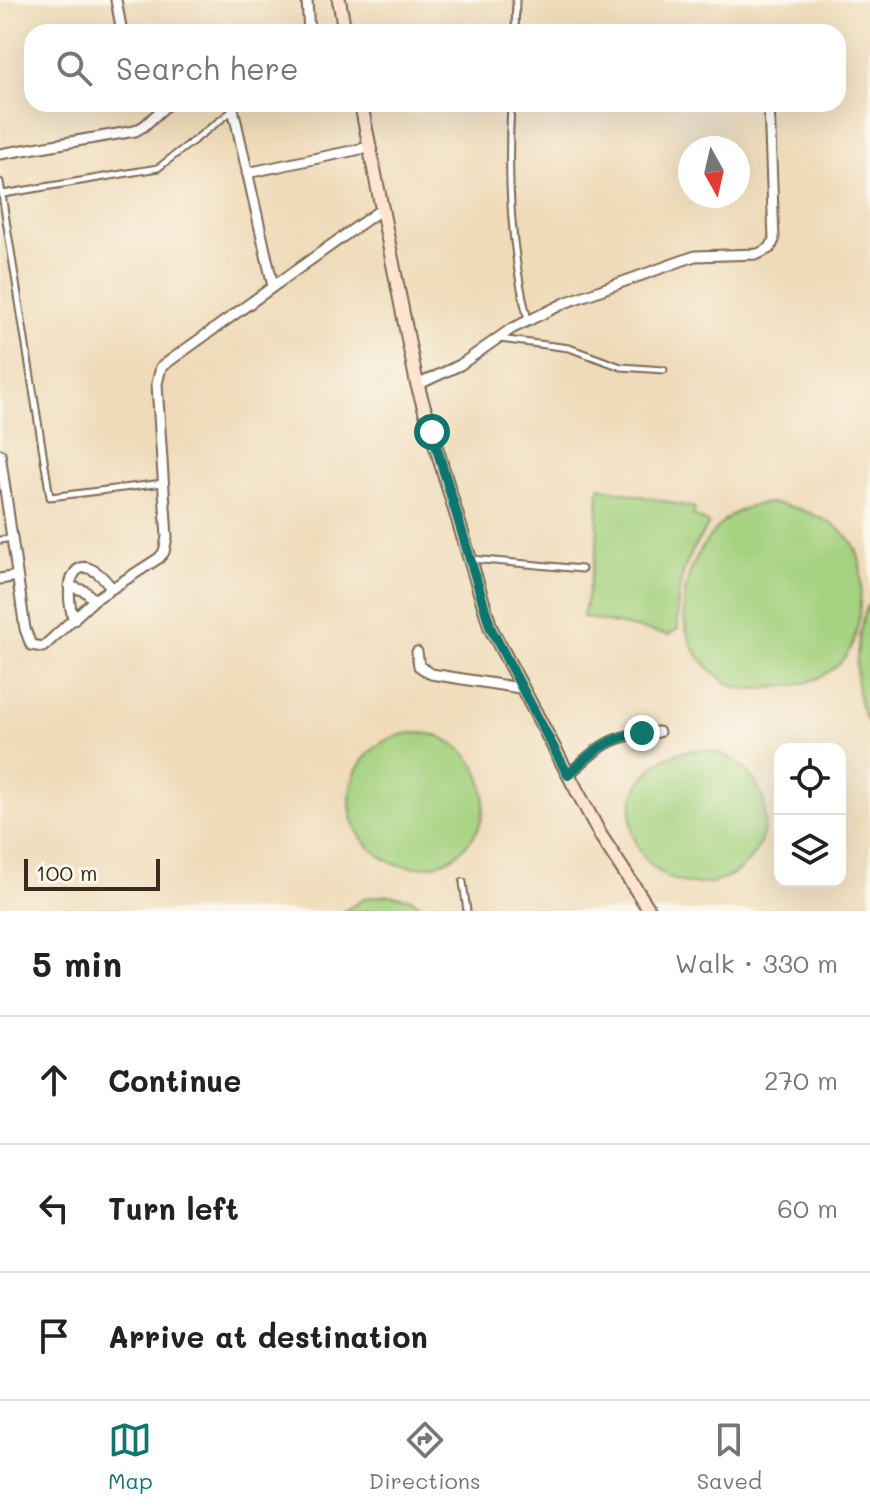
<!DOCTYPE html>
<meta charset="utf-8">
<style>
body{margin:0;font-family:Mali,sans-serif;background:#f2f2f2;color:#222}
.controls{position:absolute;right:24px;bottom:24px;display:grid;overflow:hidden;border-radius:16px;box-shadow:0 8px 32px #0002}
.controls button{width:72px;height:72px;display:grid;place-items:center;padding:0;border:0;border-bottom:2px solid #e0e0e0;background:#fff;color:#222;font:40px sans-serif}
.compass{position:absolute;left:678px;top:136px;width:72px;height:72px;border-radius:50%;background:#fff;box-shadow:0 8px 32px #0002;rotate:172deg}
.scale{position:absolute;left:24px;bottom:20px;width:136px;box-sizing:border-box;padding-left:8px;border:4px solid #3b2a1e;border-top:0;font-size:22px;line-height:28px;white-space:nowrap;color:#3b2a1e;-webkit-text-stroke:6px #fbf7ec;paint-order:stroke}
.stop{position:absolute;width:24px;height:24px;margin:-18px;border:6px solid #0f766e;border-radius:50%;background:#fff}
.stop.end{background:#0f766e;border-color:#fff;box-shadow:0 2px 8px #0008}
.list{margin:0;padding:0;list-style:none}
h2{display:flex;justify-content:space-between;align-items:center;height:104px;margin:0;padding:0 32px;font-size:34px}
h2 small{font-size:26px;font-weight:400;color:#767676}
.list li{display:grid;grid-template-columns:52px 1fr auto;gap:24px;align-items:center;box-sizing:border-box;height:128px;padding:0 32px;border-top:2px solid #e0e0e0}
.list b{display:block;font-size:30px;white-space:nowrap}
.list em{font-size:26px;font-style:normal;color:#767676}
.icon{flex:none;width:44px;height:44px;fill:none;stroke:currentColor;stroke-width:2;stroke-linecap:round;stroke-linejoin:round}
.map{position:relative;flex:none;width:870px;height:911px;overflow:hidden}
.search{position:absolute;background:#fff;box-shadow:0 8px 32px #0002;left:24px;right:24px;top:24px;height:88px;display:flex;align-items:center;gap:20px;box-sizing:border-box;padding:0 28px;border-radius:24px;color:#767676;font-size:30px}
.sheet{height:488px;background:#fff}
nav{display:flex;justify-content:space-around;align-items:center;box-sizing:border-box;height:112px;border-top:2px solid #e0e0e0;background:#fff;font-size:22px;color:#767676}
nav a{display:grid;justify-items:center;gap:4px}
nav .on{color:#0f766e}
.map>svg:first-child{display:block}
.green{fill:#a5d280;stroke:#707e4f;stroke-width:2}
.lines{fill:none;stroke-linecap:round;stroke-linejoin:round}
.lane-casing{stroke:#7a6854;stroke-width:9}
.street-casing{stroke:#7a6854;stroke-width:13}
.secondary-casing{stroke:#7a6854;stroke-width:16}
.lane{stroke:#fff;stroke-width:5}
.street{stroke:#fff;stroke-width:9}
.secondary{stroke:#fde4d0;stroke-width:12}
.route{stroke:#0f766e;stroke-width:10}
</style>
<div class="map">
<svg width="870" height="911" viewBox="0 0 870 911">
<rect width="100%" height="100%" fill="#fbf7ec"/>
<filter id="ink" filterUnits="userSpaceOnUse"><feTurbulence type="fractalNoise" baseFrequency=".0125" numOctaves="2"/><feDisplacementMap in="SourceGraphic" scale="16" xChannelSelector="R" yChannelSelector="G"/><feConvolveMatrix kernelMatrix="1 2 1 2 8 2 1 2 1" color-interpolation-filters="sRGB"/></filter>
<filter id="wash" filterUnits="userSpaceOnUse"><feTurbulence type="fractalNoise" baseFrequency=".006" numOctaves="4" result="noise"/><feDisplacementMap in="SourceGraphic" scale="32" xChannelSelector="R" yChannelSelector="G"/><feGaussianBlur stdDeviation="1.8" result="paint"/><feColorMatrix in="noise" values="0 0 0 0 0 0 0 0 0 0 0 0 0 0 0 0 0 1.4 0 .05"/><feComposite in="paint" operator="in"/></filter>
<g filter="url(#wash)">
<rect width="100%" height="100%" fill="#efdbb9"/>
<!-- green -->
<path class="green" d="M599,487L695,508L693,515L709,524C684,561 675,584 678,629L668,635L583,617L597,548Z
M770,503C799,506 845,522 857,552C862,563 861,577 861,588C860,608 859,637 847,654C832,676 805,686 779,687C765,688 749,691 736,687C726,683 719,676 711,670C675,638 678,586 702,548C719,521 738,505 770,503Z
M870,603V728C854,696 854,669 860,633C862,623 863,612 870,603Z
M350 800a67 67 0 1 1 134 0a67 67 0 1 1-134 0Z
M631 817a67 67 0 1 1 134 0a67 67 0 1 1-134 0Z
M388,895L409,898L431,911H344L366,898Z"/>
</g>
<g filter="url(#ink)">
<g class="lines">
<defs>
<path id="lane" d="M515,32L516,0
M511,104C507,177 510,249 528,320
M0,182L50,497L163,483
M3,194L158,168L232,111
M500,339L569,348L621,367L664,370
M0,540L11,538
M471,559L582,569
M463,882L467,911"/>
<path id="street" d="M116,0L122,32
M307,0L309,32
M232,104L273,286
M0,154L135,131L144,126L168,104
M247,173L370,147
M417,385L460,365L511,329L567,302L695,256L758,254L770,248L774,240L769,104
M0,454L25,629L31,645L43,647L94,600L159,558L164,552L167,537L157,384L161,367L383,208
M0,579L17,576
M69,586L85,591L94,600
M74,620C61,584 76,542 111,587
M417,652L419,666L431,674L520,688
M568,775C602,744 612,734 659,732"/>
<path id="secondary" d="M339,0L345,32
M361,104L417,384L491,629L601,836L650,911"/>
</defs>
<!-- lane casing -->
<use href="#lane" class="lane-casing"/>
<!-- street casing -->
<use href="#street" class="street-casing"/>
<!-- secondary casing -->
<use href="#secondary" class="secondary-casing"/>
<!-- lane -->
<use href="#lane" class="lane"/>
<!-- street -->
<use href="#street" class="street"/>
<!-- secondary -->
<use href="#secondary" class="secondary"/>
</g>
</g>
<g class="lines" filter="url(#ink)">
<!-- route -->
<path class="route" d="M432,432L491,629L568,775C591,753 609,736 642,733"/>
</g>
</svg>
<div class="controls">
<button><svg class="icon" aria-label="locate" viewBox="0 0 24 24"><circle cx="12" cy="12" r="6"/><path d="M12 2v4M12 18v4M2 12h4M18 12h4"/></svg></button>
<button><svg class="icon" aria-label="layers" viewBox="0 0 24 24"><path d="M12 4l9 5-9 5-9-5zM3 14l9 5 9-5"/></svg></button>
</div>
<svg class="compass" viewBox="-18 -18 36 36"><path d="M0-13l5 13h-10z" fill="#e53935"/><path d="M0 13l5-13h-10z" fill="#767676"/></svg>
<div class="scale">100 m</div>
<div class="stop" style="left:432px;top:432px"></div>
<div class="stop end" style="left:642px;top:733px"></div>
<div class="search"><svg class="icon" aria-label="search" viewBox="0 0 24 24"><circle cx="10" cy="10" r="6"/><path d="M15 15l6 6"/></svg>Search here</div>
</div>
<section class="sheet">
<h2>5 min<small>Walk · 330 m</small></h2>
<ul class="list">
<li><svg class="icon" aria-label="ahead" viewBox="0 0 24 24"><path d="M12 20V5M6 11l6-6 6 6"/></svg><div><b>Continue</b></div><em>270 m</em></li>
<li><svg class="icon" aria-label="left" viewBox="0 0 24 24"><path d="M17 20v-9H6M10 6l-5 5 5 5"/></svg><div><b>Turn left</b></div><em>60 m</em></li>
<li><svg class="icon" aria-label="arrive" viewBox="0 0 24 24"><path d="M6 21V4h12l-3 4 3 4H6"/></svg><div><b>Arrive at destination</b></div></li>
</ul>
</section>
<nav>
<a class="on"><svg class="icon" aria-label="map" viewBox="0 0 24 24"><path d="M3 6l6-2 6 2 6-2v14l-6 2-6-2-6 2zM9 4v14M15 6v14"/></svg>Map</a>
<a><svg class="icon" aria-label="directions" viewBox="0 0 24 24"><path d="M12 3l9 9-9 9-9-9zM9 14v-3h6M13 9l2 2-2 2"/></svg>Directions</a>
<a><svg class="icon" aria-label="saved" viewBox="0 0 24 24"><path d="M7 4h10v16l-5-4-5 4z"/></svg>Saved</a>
</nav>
